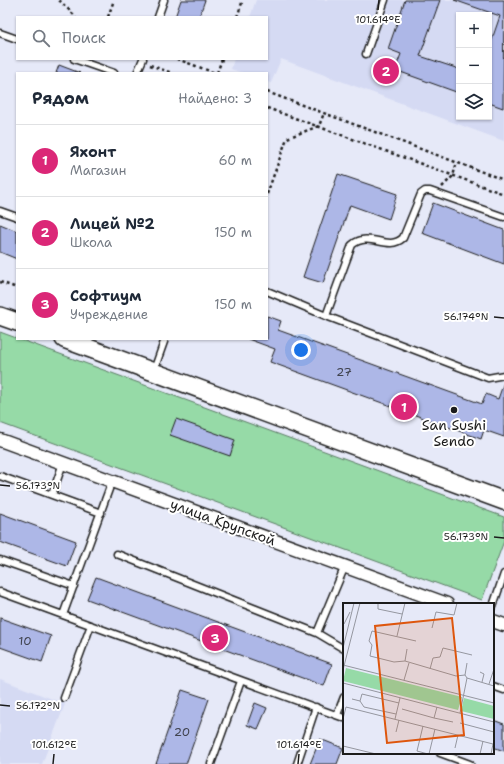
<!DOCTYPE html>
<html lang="ru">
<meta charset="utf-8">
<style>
body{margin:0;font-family:"Shantell Sans",sans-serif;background:#f6f6f7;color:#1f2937}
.controls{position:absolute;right:12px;top:12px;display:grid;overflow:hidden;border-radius:0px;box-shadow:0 1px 3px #0004}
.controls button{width:36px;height:36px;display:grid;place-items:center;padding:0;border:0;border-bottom:1px solid #e0e1e3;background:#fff;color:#1f2937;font:20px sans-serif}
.you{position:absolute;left:301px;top:350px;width:14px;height:14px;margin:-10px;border:3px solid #fff;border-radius:50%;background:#1a73e8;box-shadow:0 0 0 6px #1a73e833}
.badge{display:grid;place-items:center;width:26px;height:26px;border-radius:50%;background:#db2777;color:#fff;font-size:13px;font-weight:700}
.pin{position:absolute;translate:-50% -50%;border:2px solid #fff;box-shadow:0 1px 4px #0006}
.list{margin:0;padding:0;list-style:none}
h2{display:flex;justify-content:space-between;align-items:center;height:52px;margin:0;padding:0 16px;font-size:17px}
h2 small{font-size:13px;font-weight:400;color:#747a83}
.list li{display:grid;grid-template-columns:26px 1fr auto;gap:12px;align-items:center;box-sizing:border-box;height:72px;padding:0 16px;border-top:1px solid #e0e1e3}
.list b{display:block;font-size:15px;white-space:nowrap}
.list p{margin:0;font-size:13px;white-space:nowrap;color:#747a83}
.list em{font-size:13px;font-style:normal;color:#747a83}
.icon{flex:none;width:22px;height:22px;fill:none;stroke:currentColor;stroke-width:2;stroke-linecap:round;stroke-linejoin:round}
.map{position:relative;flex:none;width:504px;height:764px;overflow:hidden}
.search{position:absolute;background:#fff;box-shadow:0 1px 3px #0004;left:16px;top:16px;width:252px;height:44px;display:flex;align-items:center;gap:10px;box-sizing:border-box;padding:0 14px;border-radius:0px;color:#747a83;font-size:15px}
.panel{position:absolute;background:#fff;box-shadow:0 1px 3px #0004;left:16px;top:72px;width:252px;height:268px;border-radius:0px}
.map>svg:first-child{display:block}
.built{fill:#d5daf3;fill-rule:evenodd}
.green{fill:#96daa7;stroke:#597b62}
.building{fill:#adb7e7;stroke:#1c1c1c}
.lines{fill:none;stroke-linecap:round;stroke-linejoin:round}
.lane-casing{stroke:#1c1c1c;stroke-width:9}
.street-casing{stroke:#1c1c1c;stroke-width:15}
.secondary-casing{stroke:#1c1c1c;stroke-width:20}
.path{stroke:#1c1c1c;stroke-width:2.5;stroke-dasharray:3 3;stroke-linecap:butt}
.lane{stroke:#fff;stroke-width:6}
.street{stroke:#fff;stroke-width:12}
.secondary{stroke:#fff;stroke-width:17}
.ticks{fill:none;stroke:#1c1c1c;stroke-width:1.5}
.poi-dot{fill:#1c1c1c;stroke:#fff;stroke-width:1.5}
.labels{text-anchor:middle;stroke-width:4;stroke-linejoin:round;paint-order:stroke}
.number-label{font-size:12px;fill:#40434f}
.poi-label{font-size:14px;fill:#1c1c1c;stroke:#fff}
.street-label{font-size:14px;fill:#1c1c1c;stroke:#fff}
.inset-road{fill:none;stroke:#9597a0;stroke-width:1}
.view{fill:#de560d;fill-opacity:0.15;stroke:#de560d;stroke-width:2}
.inset-edge{fill:none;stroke:#1c1c1c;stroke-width:2}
.ticks-label{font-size:10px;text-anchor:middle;fill:#1c1c1c;stroke:#fff;stroke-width:4;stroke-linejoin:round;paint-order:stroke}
</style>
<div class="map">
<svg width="504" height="764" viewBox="0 0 504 764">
<rect width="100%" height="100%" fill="#e6e9f8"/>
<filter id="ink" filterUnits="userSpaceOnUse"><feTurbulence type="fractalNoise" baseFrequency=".025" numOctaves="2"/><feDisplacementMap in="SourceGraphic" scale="8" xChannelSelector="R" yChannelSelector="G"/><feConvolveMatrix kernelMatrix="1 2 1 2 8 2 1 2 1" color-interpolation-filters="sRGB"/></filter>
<g filter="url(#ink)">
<!-- built -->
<path class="built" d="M256,0H504V141L281,59L271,83L267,82V73H243L231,69L234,59H267V17H250ZM459,15H489V117H459Z
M0,679L65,704L42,764H0Z"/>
<!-- green -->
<path class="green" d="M0,332L504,517V541L482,600L0,423Z"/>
<!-- building -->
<path class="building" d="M181,0H205L199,17H175Z
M405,0H440L420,56L459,69V93L395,70L401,54L388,49Z
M454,0H504L503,108L489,103V48L500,16Z
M59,65L80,73H56Z
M338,174L397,194L389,219L350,205L323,283L303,277Z
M433,203L504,230V264L422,233Z
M0,224L17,231V259L0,252Z
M267,316L281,321L278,330L482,404L486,394L498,399L504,382V437L484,430L481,439L270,362L275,349L248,339H267Z
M176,419L235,440L230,456L170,435Z
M0,513L76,541L67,566L0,542Z
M96,577L332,664L324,686L87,599Z
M0,618L51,636L42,662L0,647Z
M182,690L209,699L186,764H156Z
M255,703L267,708L258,729L247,725Z
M493,720L504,724V751L493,747Z
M320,739L343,748L337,764H310Z"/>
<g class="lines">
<defs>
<path id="lane" d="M158,17L164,0
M0,33L17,39
M366,54L385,0
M74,59L114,73
M137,73L143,59
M0,211L17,217
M267,291L326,316L488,378L504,375
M326,316L352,245C370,230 387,252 403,238L421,194L425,191H430L504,217
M154,370L165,339
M0,476L101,513
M52,495L63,463
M117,554L317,633
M0,560L74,586
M0,592L344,718
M493,606L504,574
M63,615L112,481
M344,649L317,633L345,566
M493,686L504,690
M64,698L91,625
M337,715L344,697
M440,753L470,764
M211,764L241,681
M297,764L316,707"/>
<path id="street" d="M0,440L447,604
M493,621L504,625"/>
<path id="secondary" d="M0,316L17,322
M64,339L504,501"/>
</defs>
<!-- lane casing -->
<use href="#lane" class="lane-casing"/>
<!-- street casing -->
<use href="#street" class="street-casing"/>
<!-- secondary casing -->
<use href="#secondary" class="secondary-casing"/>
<!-- path -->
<path class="path" d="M59,0L76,17
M108,17L114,0
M237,17L243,0
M177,59L215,73
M150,65L172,73
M217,73L222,59
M267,92L504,180
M267,108L504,194
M442,187L453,176L457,162
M267,194L287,138L319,126L324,113
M0,282L17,288"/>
<!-- lane -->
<use href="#lane" class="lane"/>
<!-- street -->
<use href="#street" class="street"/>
<!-- secondary -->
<use href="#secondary" class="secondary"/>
</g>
</g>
<!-- ticks -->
<path class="ticks" d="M378,10L379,0M494,317L504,318M0,485L10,486M494,537L504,538M0,705L10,706M53,764L54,754M298,764L299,754"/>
<!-- markers -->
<circle class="poi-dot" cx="454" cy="410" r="4"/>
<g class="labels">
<!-- number labels -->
<g class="number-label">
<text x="344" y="376">27</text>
<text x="25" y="645">10</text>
<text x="182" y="736">20</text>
</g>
<!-- poi labels -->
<g class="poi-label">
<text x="454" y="430">San Sushi<tspan x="454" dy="16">Sendo</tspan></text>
</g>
<!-- street labels -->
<g class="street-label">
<text transform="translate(223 522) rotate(20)" y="5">улица Крупской</text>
</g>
</g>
<!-- overview -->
<g transform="translate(343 603)">
<rect width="151" height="151" fill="#e6e9f8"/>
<path d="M3,65L119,94L115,107L0,78ZM121,95L151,103V116L118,108Z" fill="#96daa7"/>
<path class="inset-road" d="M35,0V6L59,11M1,21L7,9M89,25L93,9L111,12L114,0M54,33L62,0M73,38L29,28L26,38L29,42L27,53L51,59L62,58L113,73L122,72L124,75L151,83M0,45L11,0M62,58L64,46M0,62L151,100M87,66L90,55L97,54L100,45L129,52M0,67L17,0M137,69L141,71L139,79M122,72L124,60M61,77L66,60M0,80L151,119M146,81L151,66M9,96L17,98L19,91L56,100M17,98L21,104L53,111M94,104L91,115L110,119M59,106L91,115M117,110L124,75M0,116L3,104L150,141L148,151M52,116L57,95M117,120L151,129M80,123L74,148L85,151M53,129L56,117M0,143L33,151M112,145L115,132M86,151L92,126M137,151L140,138"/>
<path class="view" d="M109,15L121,132L44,140L32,23Z"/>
<rect width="151" height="151" class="inset-edge"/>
</g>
<g class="ticks-label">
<text x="378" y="23">101.614°E</text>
<text x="466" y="320">56.174°N</text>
<text x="38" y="489">56.173°N</text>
<text x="466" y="540">56.173°N</text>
<text x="38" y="709">56.172°N</text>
<text x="54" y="748">101.612°E</text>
<text x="299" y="748">101.614°E</text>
</g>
</svg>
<div class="controls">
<button>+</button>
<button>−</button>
<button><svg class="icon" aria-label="layers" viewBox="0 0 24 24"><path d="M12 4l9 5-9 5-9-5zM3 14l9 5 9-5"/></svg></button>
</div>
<div class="you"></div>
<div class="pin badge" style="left:404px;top:407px">1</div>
<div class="pin badge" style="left:386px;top:71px">2</div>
<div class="pin badge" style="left:215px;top:638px">3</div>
<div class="search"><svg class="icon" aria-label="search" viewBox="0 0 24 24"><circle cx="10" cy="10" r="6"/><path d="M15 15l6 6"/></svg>Поиск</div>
<section class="panel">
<h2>Рядом<small>Найдено: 3</small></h2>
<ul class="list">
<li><span class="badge">1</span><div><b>Яхонт</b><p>Магазин</p></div><em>60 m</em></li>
<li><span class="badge">2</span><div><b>Лицей №2</b><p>Школа</p></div><em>150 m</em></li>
<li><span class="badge">3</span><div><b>Софтиум</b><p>Учреждение</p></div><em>150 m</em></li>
</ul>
</section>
</div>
